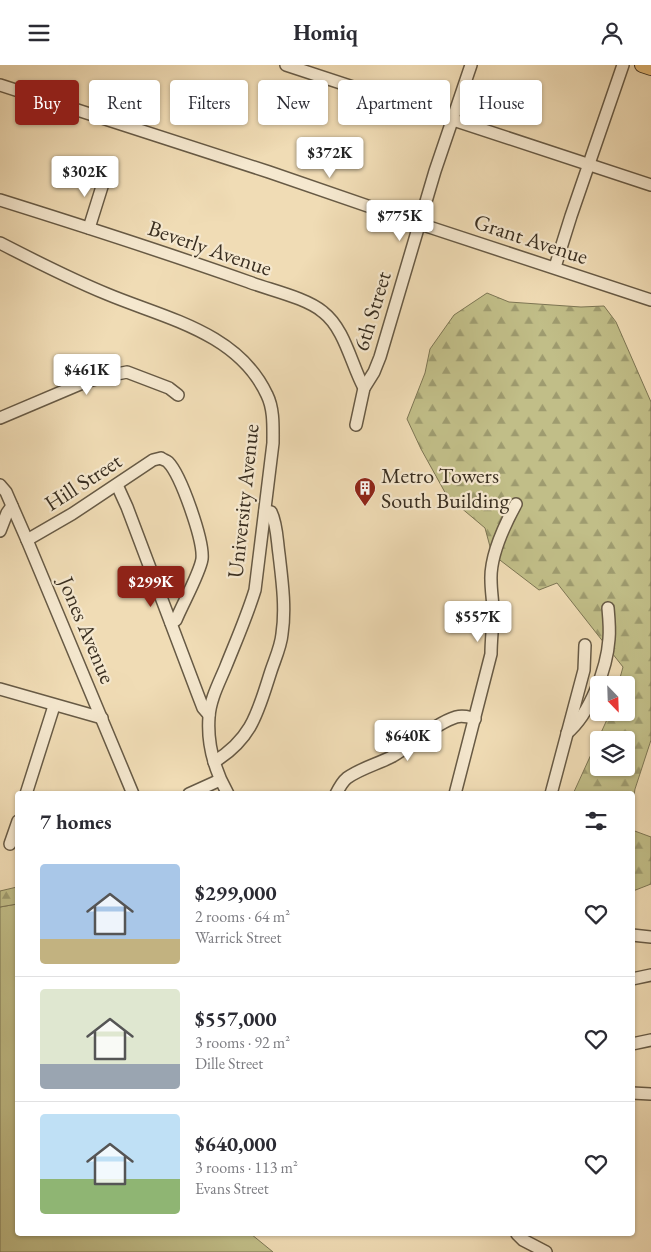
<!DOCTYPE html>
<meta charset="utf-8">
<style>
body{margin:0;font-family:"EB Garamond",serif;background:#f7f7f7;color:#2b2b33;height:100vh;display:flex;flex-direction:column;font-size:19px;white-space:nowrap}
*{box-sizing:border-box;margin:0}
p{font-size:16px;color:#7c7c81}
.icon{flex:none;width:28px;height:28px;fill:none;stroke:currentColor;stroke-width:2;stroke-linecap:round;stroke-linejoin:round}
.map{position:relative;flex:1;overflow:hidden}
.sheet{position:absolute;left:15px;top:726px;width:620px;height:445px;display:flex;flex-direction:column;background:#fff;border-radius:5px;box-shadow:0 1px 4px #0004}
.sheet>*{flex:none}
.hud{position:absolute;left:15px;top:15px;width:621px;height:45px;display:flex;gap:10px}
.needle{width:32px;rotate:157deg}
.tools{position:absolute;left:590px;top:611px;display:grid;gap:10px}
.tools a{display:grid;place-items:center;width:45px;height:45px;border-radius:5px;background:#fff;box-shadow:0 1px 4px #0004;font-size:25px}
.price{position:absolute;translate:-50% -42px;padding:0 11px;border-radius:5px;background:#fff;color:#222;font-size:16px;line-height:32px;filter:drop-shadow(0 1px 2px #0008)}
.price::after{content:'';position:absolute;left:50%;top:30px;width:15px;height:11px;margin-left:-8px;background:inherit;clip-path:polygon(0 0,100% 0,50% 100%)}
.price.selected{background:#8f2418;color:#fff}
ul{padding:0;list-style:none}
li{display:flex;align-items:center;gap:15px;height:125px;padding:0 25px}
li+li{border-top:1px solid #e1e1e2}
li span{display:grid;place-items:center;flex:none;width:140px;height:100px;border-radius:5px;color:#555}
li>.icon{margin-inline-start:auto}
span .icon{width:60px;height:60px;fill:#fffc;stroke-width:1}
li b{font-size:21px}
h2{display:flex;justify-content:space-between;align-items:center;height:60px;padding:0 25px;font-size:21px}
.chip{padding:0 18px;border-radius:5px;background:#fff;box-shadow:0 1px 4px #0004;font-size:18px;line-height:45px}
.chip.selected{background:#8f2418;color:#fff}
header{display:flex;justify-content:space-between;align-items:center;height:65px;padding:0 25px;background:#fff;font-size:22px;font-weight:700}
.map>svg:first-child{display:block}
</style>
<header><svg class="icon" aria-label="menu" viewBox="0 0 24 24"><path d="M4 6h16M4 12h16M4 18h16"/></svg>Homiq<svg class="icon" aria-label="person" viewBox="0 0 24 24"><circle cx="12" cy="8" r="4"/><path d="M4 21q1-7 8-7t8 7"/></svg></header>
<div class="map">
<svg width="651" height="1187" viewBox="0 0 651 1187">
<defs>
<pattern id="forest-firs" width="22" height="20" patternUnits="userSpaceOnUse" patternTransform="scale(1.25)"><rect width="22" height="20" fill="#c1be88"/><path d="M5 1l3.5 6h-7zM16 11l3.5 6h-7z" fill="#9e9b6f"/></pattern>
</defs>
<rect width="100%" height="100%" fill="#f0dcb5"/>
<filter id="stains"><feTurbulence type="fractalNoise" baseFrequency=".004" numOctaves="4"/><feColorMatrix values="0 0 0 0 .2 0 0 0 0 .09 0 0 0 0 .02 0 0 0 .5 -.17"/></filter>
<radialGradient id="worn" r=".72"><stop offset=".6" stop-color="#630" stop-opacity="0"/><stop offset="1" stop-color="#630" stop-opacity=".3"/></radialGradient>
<!-- grass -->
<path fill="#c1be88" stroke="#7d7654" d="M17 839 18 1169H251L273 1187H0V842Z"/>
<!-- forest -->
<g fill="url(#forest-firs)" stroke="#7d7654" fill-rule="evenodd">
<path d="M487 228 509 237 581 242 604 241 616 257 651 337V675L635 724 633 736 632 729H573L610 648H626V620H618L623 602 557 518 539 525 492 489 485 463 447 431 421 384 407 354 425 308 430 284 454 250ZM599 675H626V702H599Z"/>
<path d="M632 765 651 772V819L633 826Z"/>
<path d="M17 822V839L0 842V826Z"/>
</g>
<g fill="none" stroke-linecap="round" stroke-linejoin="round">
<!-- minor casing -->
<g stroke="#675a45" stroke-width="14">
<g id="minor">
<path d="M286 0 651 120"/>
<path d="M0 20 269 107 420 159 651 235"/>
<path d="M0 135C83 161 167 188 249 217 270 225 307 233 323 247 345 264 351 299 364 323"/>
<path d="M89 163 105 112"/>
<path d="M0 178C35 196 70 214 107 229 164 253 238 267 267 330 274 344 273 362 273 378L255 525C247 551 236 576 226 601 220 616 210 634 209 652 207 679 215 706 228 729"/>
<path d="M555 202 571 151 623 0"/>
<path d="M0 353 85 317 107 311 127 307 169 323 178 330"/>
<path d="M356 360 364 323 374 307 380 292 435 106 471 0"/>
<path d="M0 420 6 427 27 475 133 729"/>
<path d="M117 420 127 442 198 630 203 643 209 650"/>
<path d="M0 466 7 448 12 441"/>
<path d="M27 475 72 449 153 395 161 393C163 395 166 395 168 397 181 410 204 476 202 494 200 508 182 540 176 555L171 558"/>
<path d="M0 624 102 653"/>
<path d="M567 668C590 649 607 603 609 574 610 564 609 554 608 543"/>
<path d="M214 697C253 673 258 646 271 606 275 594 281 581 282 569 286 543 282 515 279 489 277 475 277 459 271 447L265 446"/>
<path d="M26 729 54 641"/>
<path d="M189 729 220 715"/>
<path d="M336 729C339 723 342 717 347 713 361 703 378 699 393 691 412 680 436 658 456 652 463 650 469 652 475 654"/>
<path d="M455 729 491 589C491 575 493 561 493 546 493 536 491 526 491 515 490 490 504 461 516 439"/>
<path d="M551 729 584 605 585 580"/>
<path d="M10 779 18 756"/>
<path d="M632 870 651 872"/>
<path d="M632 914 651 910"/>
<path d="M632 979 651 975"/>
<path d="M632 1028 651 1029"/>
<path d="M517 1169 523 1175 546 1187"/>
</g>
</g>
<!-- major casing -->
<g stroke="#392e20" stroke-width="16">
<path id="major" d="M642 0 651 3"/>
</g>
<!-- minor -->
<use href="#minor" stroke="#f5e8cf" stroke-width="11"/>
<!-- major -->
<use href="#major" stroke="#e8be7a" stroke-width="14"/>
</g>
<!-- icons -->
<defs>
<g id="building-pin" transform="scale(1.125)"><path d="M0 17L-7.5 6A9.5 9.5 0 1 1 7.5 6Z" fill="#8f2418" stroke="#f5e8cf"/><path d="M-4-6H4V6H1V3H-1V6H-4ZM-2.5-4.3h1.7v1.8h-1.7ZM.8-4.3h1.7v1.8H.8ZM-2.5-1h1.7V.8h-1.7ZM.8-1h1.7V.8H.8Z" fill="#fff"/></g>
</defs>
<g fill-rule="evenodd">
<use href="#building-pin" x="365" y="423"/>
</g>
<g text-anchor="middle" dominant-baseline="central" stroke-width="4.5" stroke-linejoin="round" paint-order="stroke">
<!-- street labels -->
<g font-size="22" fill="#392e20" stroke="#f5e8cf">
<text transform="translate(531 174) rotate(18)">Grant Avenue</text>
<text transform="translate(210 183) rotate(19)">Beverly Avenue</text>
<text transform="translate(372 246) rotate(-73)">6th Street</text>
<text transform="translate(83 417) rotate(-33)">Hill Street</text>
<text transform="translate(243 436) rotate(-84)">University Avenue</text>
<text transform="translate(87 565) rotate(67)">Jones Avenue</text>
</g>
<!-- poi labels -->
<g font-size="22" fill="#392e20" stroke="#f5e8cf" text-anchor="start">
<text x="381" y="410">Metro Towers<tspan x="381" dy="25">South Building</tspan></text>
</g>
</g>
<rect width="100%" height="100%" filter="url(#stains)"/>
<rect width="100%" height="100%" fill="url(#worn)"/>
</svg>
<div class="tools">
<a><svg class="needle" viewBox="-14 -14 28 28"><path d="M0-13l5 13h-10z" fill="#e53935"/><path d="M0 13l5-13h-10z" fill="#7c7c81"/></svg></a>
<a><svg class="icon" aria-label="layers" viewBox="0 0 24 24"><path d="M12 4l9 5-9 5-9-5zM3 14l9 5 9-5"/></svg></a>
</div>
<b class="price" style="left:330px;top:114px">$372K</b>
<b class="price" style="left:85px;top:133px">$302K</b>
<b class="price" style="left:400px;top:177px">$775K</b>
<b class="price" style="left:87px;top:331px">$461K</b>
<b class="price selected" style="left:151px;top:543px">$299K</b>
<b class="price" style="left:478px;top:578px">$557K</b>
<b class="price" style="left:408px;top:697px">$640K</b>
<div class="hud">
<a class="chip selected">Buy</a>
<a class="chip">Rent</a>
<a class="chip">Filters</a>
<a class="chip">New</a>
<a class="chip">Apartment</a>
<a class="chip">House</a>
</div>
<section class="sheet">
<h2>7 homes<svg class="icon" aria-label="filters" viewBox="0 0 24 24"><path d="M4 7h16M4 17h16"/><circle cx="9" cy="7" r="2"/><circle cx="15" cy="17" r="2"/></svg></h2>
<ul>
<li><span style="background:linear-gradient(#a9c7e8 75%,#c2b280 0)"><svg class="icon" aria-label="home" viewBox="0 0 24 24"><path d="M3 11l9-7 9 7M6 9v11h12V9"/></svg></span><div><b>$299,000</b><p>2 rooms · 64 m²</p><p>Warrick Street</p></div><svg class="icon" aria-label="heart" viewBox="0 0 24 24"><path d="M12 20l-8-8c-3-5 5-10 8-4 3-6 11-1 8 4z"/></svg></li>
<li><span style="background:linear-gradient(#dfe7d0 75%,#9aa5b1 0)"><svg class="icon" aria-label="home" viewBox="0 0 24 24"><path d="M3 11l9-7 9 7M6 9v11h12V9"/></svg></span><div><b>$557,000</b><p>3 rooms · 92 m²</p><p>Dille Street</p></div><svg class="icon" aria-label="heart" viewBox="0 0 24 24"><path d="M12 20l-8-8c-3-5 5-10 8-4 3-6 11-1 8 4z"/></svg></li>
<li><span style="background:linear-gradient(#bfe0f5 65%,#8fb573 0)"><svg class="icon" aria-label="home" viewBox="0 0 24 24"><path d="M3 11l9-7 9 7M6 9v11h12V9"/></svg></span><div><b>$640,000</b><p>3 rooms · 113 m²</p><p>Evans Street</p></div><svg class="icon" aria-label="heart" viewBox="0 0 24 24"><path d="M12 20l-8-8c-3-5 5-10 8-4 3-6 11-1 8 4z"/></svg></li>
</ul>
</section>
</div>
